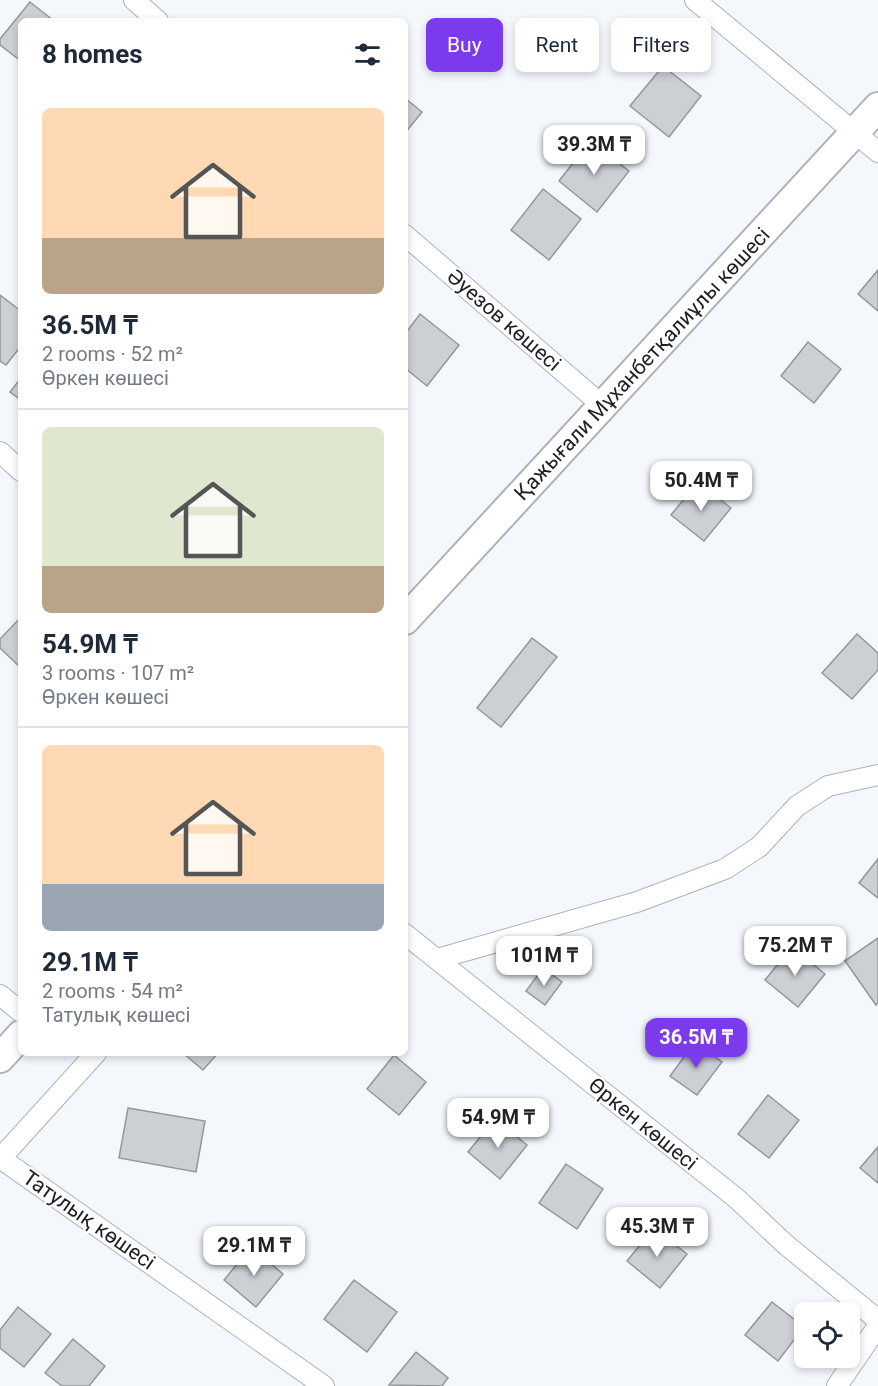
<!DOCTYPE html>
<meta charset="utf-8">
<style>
body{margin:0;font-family:Roboto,sans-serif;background:#f6f6f7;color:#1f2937;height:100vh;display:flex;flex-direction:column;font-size:22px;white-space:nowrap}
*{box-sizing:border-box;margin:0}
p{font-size:20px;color:#747a83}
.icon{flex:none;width:33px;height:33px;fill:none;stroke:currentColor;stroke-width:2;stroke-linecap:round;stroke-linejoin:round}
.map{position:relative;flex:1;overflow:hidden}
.panel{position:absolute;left:18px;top:18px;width:390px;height:1038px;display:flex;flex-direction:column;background:#fff;border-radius:9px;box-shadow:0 3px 9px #0003}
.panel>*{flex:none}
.hud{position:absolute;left:426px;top:18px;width:362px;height:54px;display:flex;gap:12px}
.buttons{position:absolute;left:794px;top:1302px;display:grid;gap:12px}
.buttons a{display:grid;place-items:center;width:66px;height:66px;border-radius:9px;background:#fff;box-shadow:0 3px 9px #0003;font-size:30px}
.price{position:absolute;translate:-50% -51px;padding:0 14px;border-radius:12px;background:#fff;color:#222;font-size:20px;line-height:39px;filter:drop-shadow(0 2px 3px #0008)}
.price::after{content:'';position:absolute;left:50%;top:36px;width:18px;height:14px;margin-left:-9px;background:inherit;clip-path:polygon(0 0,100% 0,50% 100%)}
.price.on{background:#7c3aed;color:#fff}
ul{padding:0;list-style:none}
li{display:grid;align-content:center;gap:12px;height:318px;padding:0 24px}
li+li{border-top:2px solid #e0e1e3}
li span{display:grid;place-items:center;height:186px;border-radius:9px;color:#555}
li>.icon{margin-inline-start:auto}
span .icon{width:108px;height:108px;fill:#fffc;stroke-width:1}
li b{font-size:26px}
h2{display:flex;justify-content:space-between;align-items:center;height:72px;padding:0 24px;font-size:26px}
.pill{padding:0 21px;border-radius:9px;background:#fff;box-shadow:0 3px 9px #0003;font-size:21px;line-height:54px}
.pill.on{background:#7c3aed;color:#fff}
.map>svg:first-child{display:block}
</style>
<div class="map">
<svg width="878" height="1386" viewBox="0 0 878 1386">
<rect width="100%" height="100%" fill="#f4f8fd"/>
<!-- building -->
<g fill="#ccd0d5" stroke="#93979b" stroke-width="1.5">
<path d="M30 2 54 21H21V61L0 45V39Z"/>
<path d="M663 66 701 96 669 137 630 106Z"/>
<path d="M405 98 422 112 405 133Z"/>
<path d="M590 141 629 171 597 212 559 181Z"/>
<path d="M543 189 581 219 549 260 511 230Z"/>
<path d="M878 270V311L858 294Z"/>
<path d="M0 295 21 311V346L6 365 0 361Z"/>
<path d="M420 314 459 345 427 386 405 368V334Z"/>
<path d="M808 342 841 369 814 403 781 376Z"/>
<path d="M21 378V400L10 392Z"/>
<path d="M698 482 731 508 704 541 671 515Z"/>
<path d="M21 617V668L0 648V639Z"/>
<path d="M857 634 878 653V670L852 699 822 673Z"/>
<path d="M532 638 557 657 501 727 477 708Z"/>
<path d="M878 859V898L859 883Z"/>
<path d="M878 938V1003L876 1005 845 961Z"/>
<path d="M792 947 825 974 798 1007 765 980Z"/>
<path d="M543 968 562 982 545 1005 526 991Z"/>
<path d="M695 1042 722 1062 697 1095 670 1076Z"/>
<path d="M183 1053H218L203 1070Z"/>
<path d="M394 1055 426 1082 399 1115 367 1089Z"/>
<path d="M768 1095 799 1120 769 1158 738 1134Z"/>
<path d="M128 1108 205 1121 196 1172 119 1158Z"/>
<path d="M495 1119 527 1145 500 1179 468 1152Z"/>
<path d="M878 1147V1183L860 1168Z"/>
<path d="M566 1164 603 1189 577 1229 539 1203Z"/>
<path d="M654 1228 687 1254 660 1288 627 1261Z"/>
<path d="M251 1247 283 1274 256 1307 224 1280Z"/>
<path d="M354 1280 397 1312 367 1352 324 1319Z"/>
<path d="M772 1302 804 1327 778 1361 745 1335Z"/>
<path d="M18 1307 51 1334 24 1367 0 1348V1330Z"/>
<path d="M73 1339 105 1366 89 1386H62L45 1373Z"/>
<path d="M416 1352 448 1378 442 1386 389 1385Z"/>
</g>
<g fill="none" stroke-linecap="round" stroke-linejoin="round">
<!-- street casing -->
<g stroke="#aeb2b7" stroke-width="22">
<g id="street">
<path d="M134 0 158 21"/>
<path d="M695 0 878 152"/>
<path d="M405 235 603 406"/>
<path d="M0 452 21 471"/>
<path d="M405 934 736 1198 785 1244 878 1320"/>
<path d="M437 959 637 902 725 869 759 847 797 806 828 786 878 775"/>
<path d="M0 995 21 1012"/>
<path d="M0 1158 324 1386"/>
<path d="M0 1159 96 1053"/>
<path d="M837 1386 878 1326"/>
</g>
</g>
<!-- secondary casing -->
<g stroke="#aeb2b7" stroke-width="32">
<g id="secondary">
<path d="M405 620 878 107"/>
<path d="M0 1058 21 1035"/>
</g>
</g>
<!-- street -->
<use href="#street" stroke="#fff" stroke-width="20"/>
<!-- secondary -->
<use href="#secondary" stroke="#fff" stroke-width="28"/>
</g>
<g text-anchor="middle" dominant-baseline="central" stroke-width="4.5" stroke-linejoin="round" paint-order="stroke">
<!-- street labels -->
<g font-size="21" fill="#1e1f21" stroke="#fff">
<text transform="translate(504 320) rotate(41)">Әуезов көшесі</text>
<text transform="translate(642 364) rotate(-47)">Қажығали Мұханбетқалиұлы көшесі</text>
<text transform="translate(643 1124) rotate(39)">Өркен көшесі</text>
<text transform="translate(89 1220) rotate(35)">Татулық көшесі</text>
</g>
</g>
</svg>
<div class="buttons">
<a><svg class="icon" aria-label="locate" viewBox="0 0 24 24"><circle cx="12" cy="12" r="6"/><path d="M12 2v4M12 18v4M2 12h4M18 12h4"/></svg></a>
</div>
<b class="price" style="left:594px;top:176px">39.3M ₸</b>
<b class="price" style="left:701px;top:512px">50.4M ₸</b>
<b class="price" style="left:795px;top:977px">75.2M ₸</b>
<b class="price" style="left:544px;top:987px">101M ₸</b>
<b class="price on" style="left:696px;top:1069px">36.5M ₸</b>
<b class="price" style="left:498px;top:1149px">54.9M ₸</b>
<b class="price" style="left:657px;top:1258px">45.3M ₸</b>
<b class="price" style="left:254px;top:1277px">29.1M ₸</b>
<div class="hud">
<a class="pill on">Buy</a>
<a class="pill">Rent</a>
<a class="pill">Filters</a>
</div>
<section class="panel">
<h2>8 homes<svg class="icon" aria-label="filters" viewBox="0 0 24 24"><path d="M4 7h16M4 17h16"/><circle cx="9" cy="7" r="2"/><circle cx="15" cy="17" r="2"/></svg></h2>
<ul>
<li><span style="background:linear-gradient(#ffd9b3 70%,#b9a48a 0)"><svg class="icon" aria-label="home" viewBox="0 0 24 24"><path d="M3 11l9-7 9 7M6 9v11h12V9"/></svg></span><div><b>36.5M ₸</b><p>2 rooms · 52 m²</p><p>Өркен көшесі</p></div></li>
<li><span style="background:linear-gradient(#dfe7d0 75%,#b9a48a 0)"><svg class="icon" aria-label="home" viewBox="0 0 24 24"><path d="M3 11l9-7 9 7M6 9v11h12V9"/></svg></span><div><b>54.9M ₸</b><p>3 rooms · 107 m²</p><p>Өркен көшесі</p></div></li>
<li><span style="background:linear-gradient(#ffd9b3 75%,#9aa5b1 0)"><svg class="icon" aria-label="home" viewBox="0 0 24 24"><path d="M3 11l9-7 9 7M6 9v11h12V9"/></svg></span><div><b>29.1M ₸</b><p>2 rooms · 54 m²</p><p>Татулық көшесі</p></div></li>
</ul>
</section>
</div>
